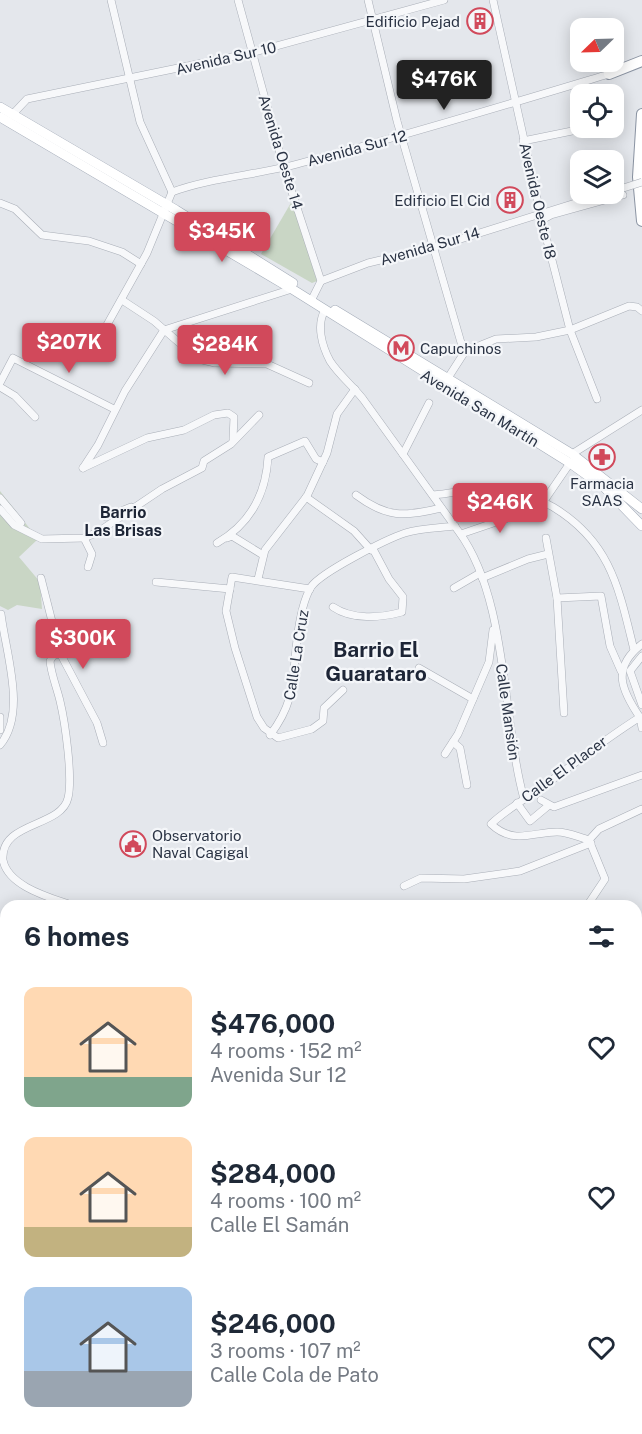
<!DOCTYPE html>
<meta charset="utf-8">
<style>
body{margin:0;font-family:"Public Sans",sans-serif;background:#f6f6f7;color:#1f2937;height:100vh;display:flex;flex-direction:column;font-size:22px;white-space:nowrap}
*{box-sizing:border-box;margin:0}
p{font-size:20px;color:#747a83}
.icon{flex:none;width:33px;height:33px;fill:none;stroke:currentColor;stroke-width:2;stroke-linecap:round;stroke-linejoin:round}
.map{position:relative;flex:1;overflow:hidden}
.drawer{position:absolute;left:0px;top:900px;width:642px;height:534px;display:flex;flex-direction:column;background:#fff;border-radius:18px 18px 0 0;box-shadow:0 3px 15px #0003}
.drawer>*{flex:none}
.needle{width:39px;rotate:247deg}
.buttons{position:absolute;left:570px;top:18px;display:grid;gap:12px}
.buttons a{display:grid;place-items:center;width:54px;height:54px;border-radius:12px;background:#fff;box-shadow:0 3px 15px #0003;font-size:30px}
.price{position:absolute;translate:-50% -51px;padding:0 14px;border-radius:6px;background:#d1495b;color:#fff;font-size:20px;line-height:39px;filter:drop-shadow(0 2px 3px #0008)}
.price::after{content:'';position:absolute;left:50%;top:36px;width:18px;height:14px;margin-left:-9px;background:inherit;clip-path:polygon(0 0,100% 0,50% 100%)}
.price.on{background:#222;color:#fff}
ul{padding:0;list-style:none}
li{display:flex;align-items:center;gap:18px;height:150px;padding:0 24px}
li span{display:grid;place-items:center;flex:none;width:168px;height:120px;border-radius:12px;color:#555}
li>.icon{margin-inline-start:auto}
span .icon{width:72px;height:72px;fill:#fffc;stroke-width:1}
li b{font-size:26px}
h2{display:flex;justify-content:space-between;align-items:center;height:72px;padding:0 24px;font-size:26px}
.map>svg:first-child{display:block}
</style>
<div class="map">
<svg width="642" height="1434" viewBox="0 0 642 1434">
<rect width="100%" height="100%" fill="#e4e7ec"/>
<!-- green -->
<g fill="#c9d6c5">
<path d="M292 201 317 281 312 283 261 254Z"/>
<path d="M0 491 38 539 19 557 40 582 42 609 17 605 8 610 0 606Z"/>
</g>
<g fill="none" stroke-linecap="round" stroke-linejoin="round">
<!-- highway-tunnel -->
<g stroke="#bfc3cb" stroke-width="10" stroke-dasharray="10 5" stroke-linecap="butt">
<path d="M561 1434 568 1428"/>
<path d="M599 1434 606 1428"/>
<path d="M626 1434 632 1428"/>
</g>
<!-- minor casing -->
<g stroke="#a9aeb7" stroke-width="8">
<g id="minor">
<path d="M111 0 140 122 172 192"/>
<path d="M238 0 284 168 321 281 311 301"/>
<path d="M368 0 397 121 464 353"/>
<path d="M493 0 543 225 570 330 597 399"/>
<path d="M12 115 27 99 251 53 444 0"/>
<path d="M523 141 572 131"/>
<path d="M172 192C213 177 259 175 301 163 404 136 506 105 609 74"/>
<path d="M0 203 15 209 42 235 89 241 122 252 141 264"/>
<path d="M542 220 551 215 623 195"/>
<path d="M321 281 368 263 435 247 604 194"/>
<path d="M122 300 154 321 198 359 215 363 267 364 309 383"/>
<path d="M325 310C316 325 322 346 330 361 339 375 353 386 363 399 395 443 427 487 459 532 508 599 502 719 524 799"/>
<path d="M38 358 80 356 93 350 147 253 172 192"/>
<path d="M446 381 464 353 481 345 496 339 536 337 570 330 629 306 637 307 642 311"/>
<path d="M0 383 13 358 114 409"/>
<path d="M0 387 15 396 35 417"/>
<path d="M403 454 429 403"/>
<path d="M572 454 642 410"/>
<path d="M83 468 98 445 125 391 164 330 292 289"/>
<path d="M83 468 147 438 184 430 214 415 228 413 234 417 233 439"/>
<path d="M356 495C387 518 404 517 441 508"/>
<path d="M433 495C454 493 476 488 497 488 516 489 537 498 553 507 611 542 619 589 634 650"/>
<path d="M306 497 354 531 371 550"/>
<path d="M0 498 21 523"/>
<path d="M544 501 570 463"/>
<path d="M0 509 14 525 42 539 84 538 98 532 162 489 202 468 204 461 231 444 259 415"/>
<path d="M106 517 131 507"/>
<path d="M461 534 531 510"/>
<path d="M84 538 92 554 88 567"/>
<path d="M227 538 232 536 263 555"/>
<path d="M546 538 557 598 564 713"/>
<path d="M217 543C250 524 266 494 268 457L305 441 316 459 323 462"/>
<path d="M41 578 60 653 97 723 103 743"/>
<path d="M482 578 528 559 548 554"/>
<path d="M258 579 265 550 307 496 327 453 337 414 355 389"/>
<path d="M156 582 230 589"/>
<path d="M454 588 480 573"/>
<path d="M310 589 232 577 226 611 235 648 257 717 264 728 278 738 312 729 323 721 324 708 343 690"/>
<path d="M557 598 601 596 610 646 621 671"/>
<path d="M333 607C352 620 380 618 402 612L403 597 389 579 373 549"/>
<path d="M60 653 53 656 50 661C51 674 57 688 60 701 65 722 73 777 68 798 61 828 0 821 3 860 8 887 52 898 74 906"/>
<path d="M642 656 630 671 642 705"/>
<path d="M419 668 473 699"/>
<path d="M0 717V730"/>
<path d="M641 719C621 690 611 668 642 644"/>
<path d="M270 735C296 701 292 679 297 640 299 623 302 602 311 587 321 572 387 539 405 533 420 528 439 528 455 526"/>
<path d="M453 742 460 748 467 785"/>
<path d="M0 745C27 713 6 654 1 614"/>
<path d="M445 754 458 734 489 662 493 630"/>
<path d="M541 800 554 807 642 775"/>
<path d="M517 803 530 821 548 806"/>
<path d="M589 840C578 837 568 832 557 832 533 832 513 845 491 824 508 808 529 797 548 783 578 760 607 738 640 717L642 728"/>
<path d="M589 840 599 829 642 809"/>
<path d="M404 886 421 878 464 879 520 871 591 843"/>
<path d="M587 906 605 879 589 840"/>
<path d="M636 936 642 935"/>
<path d="M0 940H6"/>
<path d="M636 978 642 975"/>
<path d="M636 1047 642 1049"/>
<path d="M0 1079 6 1077"/>
<path d="M0 1096H6"/>
<path d="M636 1103 642 1104"/>
<path d="M0 1124 6 1128"/>
<path d="M636 1146H642"/>
<path d="M0 1176 6 1179"/>
<path d="M640 1276 642 1282"/>
<path d="M0 1313 6 1315"/>
<path d="M383 1428 384 1434"/>
<path d="M139 1434 141 1428"/>
<path d="M174 1434 176 1428"/>
<path d="M300 1434 301 1428"/>
</g>
</g>
<!-- major casing -->
<g stroke="#a3abb8" stroke-width="10">
<g id="major">
<path d="M0 107 176 210 293 283"/>
<path d="M0 117 292 289 570 463 605 488 642 526"/>
<path d="M335 310 572 454 642 509"/>
</g>
</g>
<!-- highway casing -->
<g stroke="#8b94a3" stroke-width="12">
<g id="highway">
<path d="M609 74 642 61"/>
<path d="M642 114 638 177 642 221"/>
<path d="M636 1365 642 1360"/>
<path d="M636 1401 642 1396"/>
<path d="M636 1425 642 1419"/>
</g>
</g>
<!-- minor -->
<use href="#minor" stroke="#f7f8fa" stroke-width="7"/>
<!-- major -->
<use href="#major" stroke="#fff" stroke-width="9"/>
<!-- highway -->
<use href="#highway" stroke="#fff" stroke-width="10"/>
<!-- minor-bridge casing -->
<g stroke="#a9aeb7" stroke-width="8" stroke-linecap="butt">
<path id="minor-bridge" d="M614 191 642 182"/>
</g>
<!-- minor-bridge -->
<use href="#minor-bridge" stroke="#f7f8fa" stroke-width="7"/>
</g>
<!-- icons -->
<defs>
<g id="building-ring" transform="scale(1.35)"><circle r="9.5" fill="#f4f6f9" stroke="#d1495b" stroke-width="1.5"/><path d="M-4-6H4V6H1V3H-1V6H-4ZM-2.5-4.3h1.7v1.8h-1.7ZM.8-4.3h1.7v1.8H.8ZM-2.5-1h1.7V.8h-1.7ZM.8-1h1.7V.8H.8Z" fill="#d1495b"/></g>
<g id="metro-ring" transform="scale(1.35)"><circle r="9.5" fill="#f4f6f9" stroke="#d1495b" stroke-width="1.5"/><path d="M-5.5 5V-5H-3L0 0L3-5H5.5V5H3V-.5L0 4L-3-.5V5Z" fill="#d1495b"/></g>
<g id="pharmacy-ring" transform="scale(1.35)"><circle r="9.5" fill="#f4f6f9" stroke="#d1495b" stroke-width="1.5"/><path d="M-2-6h4v4h4v4h-4v4h-4v-4h-4v-4h4Z" fill="#d1495b"/></g>
<g id="civic-ring" transform="scale(1.35)"><circle r="9.5" fill="#f4f6f9" stroke="#d1495b" stroke-width="1.5"/><path d="M-.6-6.5H3V-4.5H.6V-3L4-1V1h2V6H-6V1h2V-1L-.6-3ZM-1.2 2.5V6h2.4V2.5Z" fill="#d1495b"/></g>
</defs>
<g fill-rule="evenodd">
<use href="#building-ring" x="480" y="21"/>
<use href="#building-ring" x="510" y="200"/>
<use href="#metro-ring" x="401" y="348"/>
<use href="#pharmacy-ring" x="602" y="457"/>
<use href="#civic-ring" x="133" y="844"/>
</g>
<g text-anchor="middle" dominant-baseline="central" stroke-width="4.5" stroke-linejoin="round" paint-order="stroke">
<!-- poi labels -->
<g font-size="15" fill="#2b3445" stroke="#f4f6f9" text-anchor="end">
<text x="460" y="21">Edificio Pejad</text>
<text x="490" y="200">Edificio El Cid</text>
<text x="420" y="348" text-anchor="start">Capuchinos</text>
<text x="602" y="483" text-anchor="middle">Farmacia<tspan x="602" dy="17">SAAS</tspan></text>
<text x="152" y="835" text-anchor="start">Observatorio<tspan x="152" dy="17">Naval Cagigal</tspan></text>
</g>
<!-- street labels -->
<g font-size="15" fill="#2b3445" stroke="#f4f6f9">
<text transform="translate(226 58) rotate(-13)">Avenida Sur 10</text>
<text transform="translate(357 148) rotate(-15)">Avenida Sur 12</text>
<text transform="translate(281 152) rotate(73)">Avenida Oeste 14</text>
<text transform="translate(538 201) rotate(77)">Avenida Oeste 18</text>
<text transform="translate(430 246) rotate(-16)">Avenida Sur 14</text>
<text transform="translate(480 408) rotate(31)">Avenida San Martín</text>
<text transform="translate(296 655) rotate(-81)">Calle La Cruz</text>
<text transform="translate(508 712) rotate(82)">Calle Mansión</text>
<text transform="translate(564 769) rotate(-36)">Calle El Placer</text>
</g>
<!-- neighbourhood labels -->
<g font-size="16" font-weight="bold" fill="#1d2536" stroke="#f4f6f9">
<text x="123" y="512">Barrio<tspan x="123" dy="18">Las Brisas</tspan></text>
</g>
<!-- district labels -->
<g font-size="21" font-weight="bold" fill="#1d2536" stroke="#f4f6f9">
<text x="376" y="649">Barrio El<tspan x="376" dy="24">Guarataro</tspan></text>
</g>
</g>
</svg>
<div class="buttons">
<a><svg class="needle" viewBox="-14 -14 28 28"><path d="M0-13l5 13h-10z" fill="#e53935"/><path d="M0 13l5-13h-10z" fill="#747a83"/></svg></a>
<a><svg class="icon" aria-label="locate" viewBox="0 0 24 24"><circle cx="12" cy="12" r="6"/><path d="M12 2v4M12 18v4M2 12h4M18 12h4"/></svg></a>
<a><svg class="icon" aria-label="layers" viewBox="0 0 24 24"><path d="M12 4l9 5-9 5-9-5zM3 14l9 5 9-5"/></svg></a>
</div>
<b class="price on" style="left:444px;top:111px">$476K</b>
<b class="price" style="left:222px;top:263px">$345K</b>
<b class="price" style="left:69px;top:374px">$207K</b>
<b class="price" style="left:225px;top:376px">$284K</b>
<b class="price" style="left:500px;top:534px">$246K</b>
<b class="price" style="left:83px;top:670px">$300K</b>
<section class="drawer">
<h2>6 homes<svg class="icon" aria-label="filters" viewBox="0 0 24 24"><path d="M4 7h16M4 17h16"/><circle cx="9" cy="7" r="2"/><circle cx="15" cy="17" r="2"/></svg></h2>
<ul>
<li><span style="background:linear-gradient(#ffd9b3 75%,#7fa58c 0)"><svg class="icon" aria-label="home" viewBox="0 0 24 24"><path d="M3 11l9-7 9 7M6 9v11h12V9"/></svg></span><div><b>$476,000</b><p>4 rooms · 152 m²</p><p>Avenida Sur 12</p></div><svg class="icon" aria-label="heart" viewBox="0 0 24 24"><path d="M12 20l-8-8c-3-5 5-10 8-4 3-6 11-1 8 4z"/></svg></li>
<li><span style="background:linear-gradient(#ffd9b3 75%,#c2b280 0)"><svg class="icon" aria-label="home" viewBox="0 0 24 24"><path d="M3 11l9-7 9 7M6 9v11h12V9"/></svg></span><div><b>$284,000</b><p>4 rooms · 100 m²</p><p>Calle El Samán</p></div><svg class="icon" aria-label="heart" viewBox="0 0 24 24"><path d="M12 20l-8-8c-3-5 5-10 8-4 3-6 11-1 8 4z"/></svg></li>
<li><span style="background:linear-gradient(#a9c7e8 70%,#9aa5b1 0)"><svg class="icon" aria-label="home" viewBox="0 0 24 24"><path d="M3 11l9-7 9 7M6 9v11h12V9"/></svg></span><div><b>$246,000</b><p>3 rooms · 107 m²</p><p>Calle Cola de Pato</p></div><svg class="icon" aria-label="heart" viewBox="0 0 24 24"><path d="M12 20l-8-8c-3-5 5-10 8-4 3-6 11-1 8 4z"/></svg></li>
</ul>
</section>
</div>
